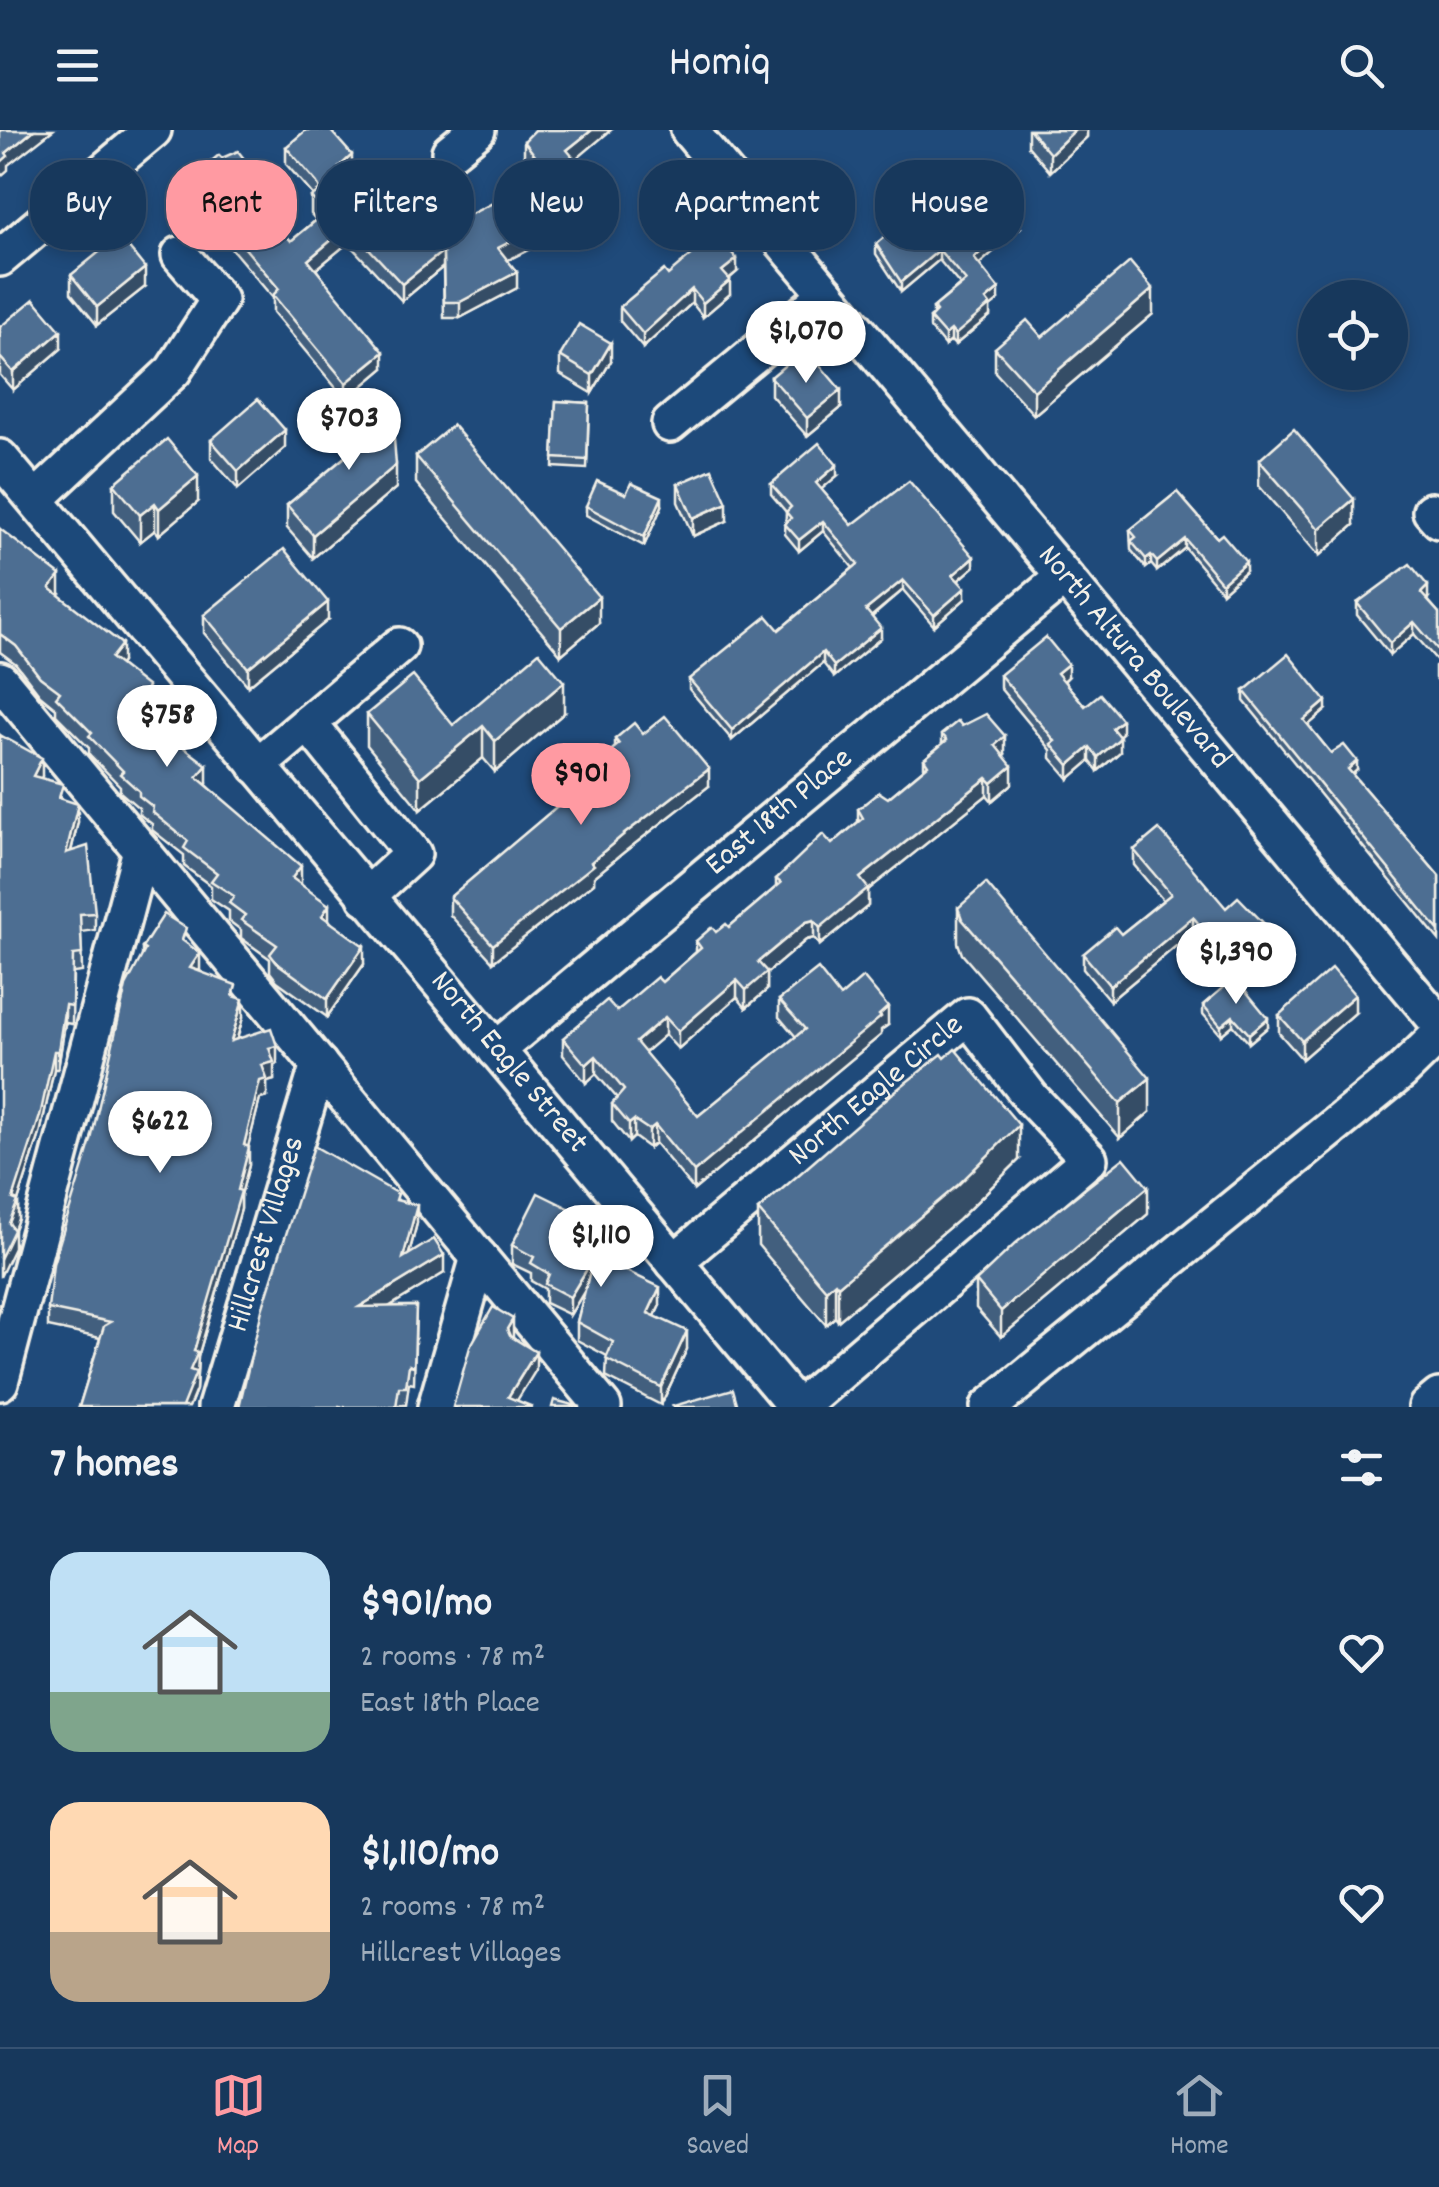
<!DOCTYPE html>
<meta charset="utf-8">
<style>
body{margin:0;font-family:Dekko,sans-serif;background:#203f62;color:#f1f3f6;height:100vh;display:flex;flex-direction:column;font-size:38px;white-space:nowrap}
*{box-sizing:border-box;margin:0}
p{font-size:32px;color:#9eacbb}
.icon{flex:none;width:55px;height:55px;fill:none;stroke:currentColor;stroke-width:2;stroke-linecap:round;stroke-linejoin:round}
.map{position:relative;height:1277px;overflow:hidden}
.sheet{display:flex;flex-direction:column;background:#17385c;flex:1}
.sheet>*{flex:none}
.hud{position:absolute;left:30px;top:30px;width:1380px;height:90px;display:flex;gap:20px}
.tools{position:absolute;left:1298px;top:150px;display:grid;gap:20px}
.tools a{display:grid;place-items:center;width:110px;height:110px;border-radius:50%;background:#17385c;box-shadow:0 5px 15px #0003,0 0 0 2px #365272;font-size:50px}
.price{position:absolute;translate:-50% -85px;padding:0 22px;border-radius:35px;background:#fff;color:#222;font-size:32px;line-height:65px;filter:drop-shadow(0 2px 5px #0008)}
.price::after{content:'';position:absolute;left:50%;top:60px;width:30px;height:22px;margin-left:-15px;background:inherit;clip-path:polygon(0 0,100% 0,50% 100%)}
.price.current{background:#ff9aa2;color:#111}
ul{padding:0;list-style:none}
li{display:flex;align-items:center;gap:30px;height:250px;padding:0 50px}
li span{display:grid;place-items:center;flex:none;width:280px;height:200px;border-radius:30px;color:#555}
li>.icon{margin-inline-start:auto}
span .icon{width:120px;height:120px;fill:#fffc;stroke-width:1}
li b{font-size:42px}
h2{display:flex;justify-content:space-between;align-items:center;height:120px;padding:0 50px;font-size:42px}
.chip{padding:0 35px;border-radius:40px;background:#17385c;box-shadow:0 5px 15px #0003,0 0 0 2px #365272;font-size:35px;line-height:90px}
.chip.current{background:#ff9aa2;color:#111}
header{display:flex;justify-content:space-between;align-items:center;height:130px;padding:0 50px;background:#17385c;font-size:45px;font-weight:600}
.dock{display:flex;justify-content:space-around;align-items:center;height:140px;border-top:2px solid #365272;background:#17385c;font-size:28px;color:#9eacbb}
.dock a{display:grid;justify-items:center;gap:5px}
.dock .current{color:#ff9aa2}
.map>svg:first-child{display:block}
</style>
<header><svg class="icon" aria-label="menu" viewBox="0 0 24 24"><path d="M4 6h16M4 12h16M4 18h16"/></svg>Homiq<svg class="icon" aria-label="search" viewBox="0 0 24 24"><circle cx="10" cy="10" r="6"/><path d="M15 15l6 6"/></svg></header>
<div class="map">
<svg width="1439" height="1277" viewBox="0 0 1439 1277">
<rect width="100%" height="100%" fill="#1f4a7a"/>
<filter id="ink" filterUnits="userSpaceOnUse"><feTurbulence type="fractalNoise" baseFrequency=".01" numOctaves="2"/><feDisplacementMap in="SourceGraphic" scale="20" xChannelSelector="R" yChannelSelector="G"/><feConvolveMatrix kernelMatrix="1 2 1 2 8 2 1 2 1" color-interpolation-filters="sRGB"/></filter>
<g filter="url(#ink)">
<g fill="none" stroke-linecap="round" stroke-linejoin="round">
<!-- minor casing -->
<g stroke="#f4f1e8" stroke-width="42">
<g id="minor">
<path id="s1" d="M689 0 1439 893"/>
<path d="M450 22 477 0"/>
<path d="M0 128 153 0"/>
<path d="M670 294 827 164"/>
<path id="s2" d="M0 328 796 1277"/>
<path d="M36 369 173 241 219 170 180 125"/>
<path d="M1431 381 1439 390"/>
<path d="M0 550 603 1277"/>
<path d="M308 593 413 724 366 767"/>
<path d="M257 636 399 516"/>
<path id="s3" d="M496 920 1064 447"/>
<path id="s4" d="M674 1132 968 886 1031 968 1089 1029 799 1277"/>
<path d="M0 1252 141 720"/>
<path id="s5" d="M216 1277 319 934"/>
<path d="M436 1277 479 1127"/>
<path d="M989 1277 1401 942 1439 905"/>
<path d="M1427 1277 1439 1267"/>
</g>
</g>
<!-- minor -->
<use href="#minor" stroke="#1f4a7a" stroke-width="35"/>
</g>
<!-- wall -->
<g fill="#425f7e" stroke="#f4f1e8" stroke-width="2.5">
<path d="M1028 0H1087V7L1050 42 1028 16Z"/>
<path d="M524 11 576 30 585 58 530 102V119L507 130 517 158 460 188H444L443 137 402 171 348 113 316 139 384 238 346 270 273 182V168L188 67V50L249 52 244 56 291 111 316 90 311 84V67L313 65 286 34V17L352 42 347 47 392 99 422 109 515 62 514 44 528 33 524 28Z"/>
<path d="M1019 99 979 134 999 170 990 177V186L955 215 951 211 945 216 930 198V188L933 186V178L960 155 939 130 901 162 876 124V114L965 109Z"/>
<path d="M737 142 729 149 730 164 703 187 692 173 643 218 620 191V177L668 145Z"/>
<path d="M71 145 145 157 97 195 71 163Z"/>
<path d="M1153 184 1034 285 995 242V218Z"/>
<path d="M0 197 61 219 13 260 0 245Z"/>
<path d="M560 226 611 231 592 263 560 244Z"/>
<path d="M771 247 841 278 807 306 771 265Z"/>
<path d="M556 271 589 273 587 339 553 337Z"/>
<path d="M363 284 396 358 313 428 287 398V375L352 321 349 318V295Z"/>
<path d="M211 310 285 318 238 359 211 328Z"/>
<path d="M416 326 599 493 561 525 416 353Z"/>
<path d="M1259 330 1354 395 1319 426 1259 356Z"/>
<path d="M837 346 821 359 852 395 974 437 958 451 965 469 934 496 903 460 872 487 881 508 834 547 823 533 732 610 689 559V549L779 500 853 438 823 401 799 421 785 404 786 382 771 364V354Z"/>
<path d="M114 354 198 372 159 405 155 400 140 412 114 381Z"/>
<path d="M678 354 727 391 693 406 678 372Z"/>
<path d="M1177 362 1246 441 1222 462 1185 418 1157 441 1151 434 1146 438 1131 420 1130 400Z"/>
<path d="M586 376H662L644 416 586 385Z"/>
<path d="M0 399 60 463 58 465 122 532 120 535 148 567 181 612 179 614 207 653 206 654 301 754 364 834 327 887 277 851 270 842V829L241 808V800L229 791V781L211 769V756L184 736V725L152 700V694L139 684V678L120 662V656L89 624V618L56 585V578L40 565 16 534 0 522Z"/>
<path d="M1428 468 1427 469 1439 483V553L1435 548V536L1439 533 1414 504 1390 525 1357 485V473Z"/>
<path d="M204 485 328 490 248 556 204 503Z"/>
<path d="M1000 545 1068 547 1064 551 1085 576 1122 603 1118 606 1120 622 1098 641 1090 631 1069 649 1051 628V620L1000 558Z"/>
<path d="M1244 561 1326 580 1308 595 1331 623 1357 640 1352 644 1439 746V810L1244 571Z"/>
<path d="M564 583 495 642 483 628 420 680 367 615V584L453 595Z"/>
<path d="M962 596 1005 624 1003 626 1012 654 992 671 987 665 868 760V776L820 815 814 808 806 810 767 843V860L746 878 737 867 678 919 665 905 644 922 698 986 796 907 779 887V870L840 867 888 895 881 900V905L694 1060 655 1013 649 1018 634 1007 629 1012 612 991V974L617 968 596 944 586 953 563 925V908L617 881 662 852 696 822V811L729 797 776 757V749L832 714 858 692V679L888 668 924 638V629L942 614V604Z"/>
<path d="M643 604 709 656 623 723 594 747V753L493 832 450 785V767L602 639V628L615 618V609Z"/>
<path d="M0 605 42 646 41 648 63 669 78 692 71 722 95 783V800L81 802 82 842 73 843 72 894 65 893 58 939H54L40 1004 18 1071V1089L13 1100 14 1118Z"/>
<path d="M1134 720 1226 778 1281 826 1244 858 1268 897 1249 913 1233 895 1221 905 1203 884V875L1233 849 1193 802 1110 871 1083 839V824L1121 804 1163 770 1134 735Z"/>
<path d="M958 778 1150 982 1120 1008 962 824 958 813Z"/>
<path d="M186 813 200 841 236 867 243 887 237 910 277 934 274 935V950L267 952V967L260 969 248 1016 249 1035 241 1065V1079L198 1227 196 1260 189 1277H79L100 1208 48 1197V1179L91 1010 142 826V818Z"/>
<path d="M1355 883 1302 929 1279 903V885Z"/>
<path d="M1019 1030 958 1090 838 1191 835 1187 826 1195 758 1115V1080Z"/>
<path d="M398 1070 417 1093 409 1125 444 1143 389 1176H416L414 1254 409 1253 406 1275H399L398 1277H239Z"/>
<path d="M1148 1084 1001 1207 976 1178V1151Z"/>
<path d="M593 1108 591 1112 626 1141 660 1175 655 1186 687 1219 661 1275 606 1247 607 1226 577 1210V1192L585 1160 570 1185 545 1173V1159L531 1151V1143L512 1134V1115Z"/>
</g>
<!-- shaded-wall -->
<g fill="#364d66" stroke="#f4f1e8" stroke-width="2.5">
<path d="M34 0H53L8 35V40L0 47V33L6 23Z"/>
<path d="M592 0H611L567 37V20Z"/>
<path d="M1075 0H1087V7L1050 42V24Z"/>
<path d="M352 25V42L339 54V37Z"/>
<path d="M249 35V52L236 62V46Z"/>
<path d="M585 41V58L529 103 530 119 498 135V118L524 90Z"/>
<path d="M1019 88V99L974 139V128Z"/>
<path d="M348 96V113L308 146V130Z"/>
<path d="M939 120V130L901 162V152Z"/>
<path d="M443 121V137L402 171V154Z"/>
<path d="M737 129V142L722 154V141Z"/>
<path d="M145 138V157L97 195V177Z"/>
<path d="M517 142V158L460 188V172Z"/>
<path d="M730 150V164L703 187V173Z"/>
<path d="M692 159V173L643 218V204Z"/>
<path d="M999 159V170L990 177V186L955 215V205L986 170Z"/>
<path d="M1153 159V184L1034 285V261Z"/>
<path d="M951 200V211L945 216V205Z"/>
<path d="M61 201V219L13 260V242Z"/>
<path d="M611 213V231L592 263V245Z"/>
<path d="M384 222V238L346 270V253Z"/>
<path d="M841 260V278L807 306V288Z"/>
<path d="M285 300V318L238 359V341Z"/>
<path d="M396 335V358L313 428V405Z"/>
<path d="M837 335V346L816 364V353Z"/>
<path d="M198 346V372L159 405V379Z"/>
<path d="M662 367V376L644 416V407Z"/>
<path d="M1354 369V395L1319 426V399Z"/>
<path d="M155 373V400L140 412V385Z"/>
<path d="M727 373V391L693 406V388Z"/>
<path d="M823 391V401L799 421V410Z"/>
<path d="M1185 409V418L1157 441V432Z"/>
<path d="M1151 425V434L1146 438V429Z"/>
<path d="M974 427V437L953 455V445Z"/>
<path d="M1246 432V441L1222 462V453Z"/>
<path d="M60 445V463L50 476V458Z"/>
<path d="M903 450V460L866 491V480Z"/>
<path d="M1428 456V468L1421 475V463Z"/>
<path d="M965 458V469L934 496V485Z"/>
<path d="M599 467V493L561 525V498Z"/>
<path d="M328 472V490L248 556V538Z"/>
<path d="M1414 492V504L1390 525V513Z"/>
<path d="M881 498V508L834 547V536Z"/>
<path d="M122 514V532L111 546V528Z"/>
<path d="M823 522V533L732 610V600Z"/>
<path d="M1068 534V547L1057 557V543Z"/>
<path d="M564 552V583L495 642V611Z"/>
<path d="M1326 571V580L1304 599V590Z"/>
<path d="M1122 590V603L1112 612V598Z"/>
<path d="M181 594V612L170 625V607Z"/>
<path d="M483 596V628L420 680V648Z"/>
<path d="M1005 606V624L995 633V615Z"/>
<path d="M1120 608V622L1098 641V627Z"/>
<path d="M1090 617V631L1069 649V635Z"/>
<path d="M42 628V646L33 663V646Z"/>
<path d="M1357 631V640L1348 648V639Z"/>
<path d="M207 635V653L197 665V647Z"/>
<path d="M1012 636V654L992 671V653Z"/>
<path d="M709 639V656L623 723 594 747V753L493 832V815L623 705Z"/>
<path d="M987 648V665L868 760V776L820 815V798L860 748Z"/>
<path d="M78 674V692L66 741V723Z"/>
<path d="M301 736V754L292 766V748Z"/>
<path d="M329 775V793L322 786Z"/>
<path d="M1193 787V802L1110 871V856Z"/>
<path d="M814 790V808L806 810 767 843V860L746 878V860L758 832 806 792Z"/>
<path d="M1281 811V826L1242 859V845Z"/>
<path d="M364 816V834L327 887V869Z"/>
<path d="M200 823V841L190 838Z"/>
<path d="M737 850V867L678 919V901Z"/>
<path d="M1355 865V883L1302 929V911Z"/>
<path d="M243 869V887L231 929V911Z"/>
<path d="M65 875V893L58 939V921Z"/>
<path d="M888 877V895L881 900V905L694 1060V1042Z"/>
<path d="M1233 886V895L1221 905V896Z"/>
<path d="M665 887V905L636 930V912Z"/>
<path d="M1268 888V897L1249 913V904Z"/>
<path d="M277 916V934L274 935V950L267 952V967L260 969 244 1033V1015L262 935 269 918Z"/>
<path d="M54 921V939L40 1004 18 1071V1089L13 1102 14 1100V1118L0 1147V1129L13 1069Z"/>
<path d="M596 926V944L586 953V935Z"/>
<path d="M1150 948V982L1120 1008V973Z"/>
<path d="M634 990V1007L629 1012V994Z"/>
<path d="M655 995V1013L649 1018V1000Z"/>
<path d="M1019 995V1030L958 1090 838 1191V1156Z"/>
<path d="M249 1017V1035L241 1065V1079L198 1227 196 1260 189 1277H182L194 1221Z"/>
<path d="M1148 1057V1084L1001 1207V1181Z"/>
<path d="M417 1075V1093L403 1146V1128Z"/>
<path d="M593 1090V1108L584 1126V1108Z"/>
<path d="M444 1125V1143L359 1195V1177Z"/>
<path d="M593 1129V1147L570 1185V1167Z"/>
<path d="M835 1152V1187L826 1195V1160Z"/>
<path d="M660 1157V1175L648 1201V1183Z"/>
<path d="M513 1189V1207L507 1217V1199Z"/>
<path d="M687 1201V1219L661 1275V1257Z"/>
<path d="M536 1222V1240L513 1277 508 1267Z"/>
</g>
<!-- building -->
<g fill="#4d6e92" stroke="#f4f1e8" stroke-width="2.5">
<path d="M0 0H34L6 23 8 26 0 33Z"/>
<path d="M306 0H330L352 25 339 37 359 61 392 99 405 88 422 109 524 57 514 44 536 27 524 11 535 0H592L567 20 585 41 524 90 530 102 498 118 517 142 460 172H444L443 121 402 154 348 96 308 130 384 222 346 253 273 165 279 159 188 50 219 25 222 28 238 21 249 35 236 46 291 111 325 83 311 67 320 60 317 53 286 17Z"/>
<path d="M1030 0H1075L1050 24Z"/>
<path d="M927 70 965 109 1004 73 1019 88 974 128 999 159 986 170 990 175 955 205 951 200 945 205 930 188 936 182 933 178 966 151 939 120 901 152 876 114Z"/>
<path d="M716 104 737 129 722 141 730 150 703 173 692 159 643 204 620 177 664 140 668 145Z"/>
<path d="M119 106 145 138 97 177 71 145Z"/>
<path d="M1130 132 1153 159 1034 261 995 218 1027 190 1042 207Z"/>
<path d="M34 169 61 201 13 242 0 227V197Z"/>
<path d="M579 194 611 213 592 245 560 226Z"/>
<path d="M796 226 809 241 818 233 841 260 807 288 771 247Z"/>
<path d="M258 269 285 300 238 341 211 310Z"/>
<path d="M556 271 589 273 587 330 553 328Z"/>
<path d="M392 283 396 335 313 405 287 375 363 312 349 295 363 284Z"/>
<path d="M453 295 599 467 561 498 416 326Z"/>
<path d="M1294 299 1354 369 1319 399 1259 330Z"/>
<path d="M167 309 198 346 159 379 155 373 140 385 114 354Z"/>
<path d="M819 313 837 335 816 353 852 395 909 351 974 427 953 445 965 458 934 485 903 450 866 480 881 498 834 536 823 522 732 600 689 549 767 486 779 500 858 434 823 391 799 410 785 394 791 388 786 382 791 377 771 354Z"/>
<path d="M712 339 727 373 693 388 678 354Z"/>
<path d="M597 351 626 364 631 353 662 367 644 407 586 376Z"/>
<path d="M1177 362 1217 408 1222 404 1246 432 1222 453 1185 409 1157 432 1151 425 1146 429 1131 411 1136 407 1130 400Z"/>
<path d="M0 399 60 445 50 458 122 514 111 528 148 557 143 563 181 594 170 607 207 635 197 647 301 736 292 748 329 775 322 786 364 816 327 869 277 833 270 824 277 815 241 790 245 785 229 773 234 766 211 751 217 743 184 718 188 711 152 682 153 677 139 666V661L120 644 123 641 89 606 92 603 56 567 60 562 40 547 16 516 0 504Z"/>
<path d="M284 419 328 472 248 538 204 485Z"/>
<path d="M1410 434 1428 456 1421 463 1439 483V521L1414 492 1390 513 1357 473Z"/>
<path d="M1046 507 1068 534 1057 543 1085 576 1100 564 1122 590 1112 598 1120 608 1098 627 1090 617 1069 635 1051 614 1055 611 1000 545Z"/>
<path d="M539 522 564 552 495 611 483 596 420 648 367 584 413 546 453 595Z"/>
<path d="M1288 524 1326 571 1304 590 1331 623 1344 615 1357 631 1348 639 1439 746V801L1244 561Z"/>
<path d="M986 584 1005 606 995 615 1012 636 992 653 987 648 860 748 868 758 820 798 814 790 806 792 758 832 767 842 746 860 737 850 678 901 665 887 636 912 698 986 805 899 779 870 818 839 840 867 863 847 888 877 879 885 881 887 694 1042 655 995 649 1000 634 990 629 994 612 974 624 960 596 926 586 935 563 908 607 870 617 881 657 847 662 852 701 818 696 811 712 797 716 802 726 794 729 797 781 753 776 749 823 704 832 714 863 688 858 679 879 662 888 668 928 635 924 629 947 610 942 604 958 591 962 596Z"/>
<path d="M665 586 709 639 623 705 591 732 594 735 493 815 450 767 607 634 602 628 619 614 615 609 634 593 643 604Z"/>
<path d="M0 605 42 628 33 646 63 654 59 668 78 674 66 723 88 716 95 783 80 784 82 824 73 825 72 876 65 875 58 921H54L40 986 13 1069 18 1071 9 1093 14 1100 0 1129Z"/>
<path d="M1159 699 1226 778 1238 767 1281 811 1242 845 1193 787 1110 856 1083 824 1115 797 1121 804 1171 764 1134 720Z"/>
<path d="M986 753 1150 948 1120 973 962 789 958 778Z"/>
<path d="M164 784 186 798 182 810 200 823 190 838 236 855 233 866 243 869 231 911 271 898 277 916 269 918 274 932 262 935 267 949 260 951 244 1015 249 1017 238 1060 241 1061 194 1221 198 1222 190 1240 196 1242 182 1277H79L104 1196 111 1192 48 1179 53 1134 91 1010 126 856 145 820 142 818Z"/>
<path d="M1332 838 1355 865 1302 911 1279 885Z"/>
<path d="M1235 848 1268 888 1249 904 1233 886 1221 896 1203 875Z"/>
<path d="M955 919 1019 995 958 1055 838 1156 835 1152 826 1160 758 1080 894 962 942 924 945 928Z"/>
<path d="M314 1016 398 1064 396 1070 417 1075 403 1128 434 1109 444 1125 359 1177 416 1176 414 1236 409 1235 406 1257H399L396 1277H239L262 1180Z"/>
<path d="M1124 1028 1148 1057 1001 1181 976 1151 1016 1113Z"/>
<path d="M538 1063 593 1090 584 1108 626 1131 622 1139 660 1157 648 1183 687 1201 661 1257 606 1229 613 1212 577 1192 593 1129 570 1167 545 1154 549 1144 531 1133 534 1127 512 1115Z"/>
<path d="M493 1177 513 1189 507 1199 510 1206 536 1222 508 1267 533 1277H453L470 1217Z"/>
<path d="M733 1259 738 1277H674L673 1276Z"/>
<path d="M554 1270 581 1277H552Z"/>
</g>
</g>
<g text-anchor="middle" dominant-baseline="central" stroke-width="10" stroke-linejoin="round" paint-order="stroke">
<!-- street labels -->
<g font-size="32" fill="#f4f1e8" stroke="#1f4a7a">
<text stroke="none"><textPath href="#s1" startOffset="690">North Altura Boulevard</textPath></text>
<text stroke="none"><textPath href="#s3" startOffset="370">East 18th Place</textPath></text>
<text stroke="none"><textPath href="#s2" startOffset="790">North Eagle Street</textPath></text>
<text stroke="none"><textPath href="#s4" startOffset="265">North Eagle Circle</textPath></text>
<text stroke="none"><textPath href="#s5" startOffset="180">Hillcrest Villages</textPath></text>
</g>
</g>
</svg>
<div class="tools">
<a><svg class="icon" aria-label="locate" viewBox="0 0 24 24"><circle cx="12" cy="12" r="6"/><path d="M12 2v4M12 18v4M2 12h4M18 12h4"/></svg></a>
</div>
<b class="price" style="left:806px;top:256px">$1,070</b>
<b class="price" style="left:349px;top:343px">$703</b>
<b class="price" style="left:167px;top:640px">$758</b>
<b class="price current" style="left:581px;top:698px">$901</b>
<b class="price" style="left:1236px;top:877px">$1,390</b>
<b class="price" style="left:160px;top:1046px">$622</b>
<b class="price" style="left:601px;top:1160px">$1,110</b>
<div class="hud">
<a class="chip">Buy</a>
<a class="chip current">Rent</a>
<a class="chip">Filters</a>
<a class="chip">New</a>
<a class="chip">Apartment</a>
<a class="chip">House</a>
</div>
</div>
<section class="sheet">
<h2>7 homes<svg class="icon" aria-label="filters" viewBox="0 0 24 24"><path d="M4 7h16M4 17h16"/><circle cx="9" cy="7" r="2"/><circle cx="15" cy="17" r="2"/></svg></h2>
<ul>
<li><span style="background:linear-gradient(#bfe0f5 70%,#7fa58c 0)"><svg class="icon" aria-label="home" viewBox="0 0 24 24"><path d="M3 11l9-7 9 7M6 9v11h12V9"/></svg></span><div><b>$901/mo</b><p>2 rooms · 78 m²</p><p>East 18th Place</p></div><svg class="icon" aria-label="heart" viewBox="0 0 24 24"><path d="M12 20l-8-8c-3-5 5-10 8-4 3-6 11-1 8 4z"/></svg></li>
<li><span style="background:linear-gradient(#ffd9b3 65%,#b9a48a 0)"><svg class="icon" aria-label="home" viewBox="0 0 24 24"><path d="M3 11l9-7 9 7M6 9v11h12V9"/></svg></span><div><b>$1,110/mo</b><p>2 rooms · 78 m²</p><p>Hillcrest Villages</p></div><svg class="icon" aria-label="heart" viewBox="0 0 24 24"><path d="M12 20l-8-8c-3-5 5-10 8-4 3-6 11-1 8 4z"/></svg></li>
</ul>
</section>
<nav class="dock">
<a class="current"><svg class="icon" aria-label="map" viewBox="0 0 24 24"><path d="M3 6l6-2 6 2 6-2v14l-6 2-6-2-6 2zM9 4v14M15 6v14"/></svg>Map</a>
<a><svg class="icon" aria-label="saved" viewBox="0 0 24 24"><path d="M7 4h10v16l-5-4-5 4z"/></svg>Saved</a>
<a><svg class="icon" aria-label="home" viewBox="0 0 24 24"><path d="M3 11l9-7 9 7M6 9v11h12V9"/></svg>Home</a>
</nav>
